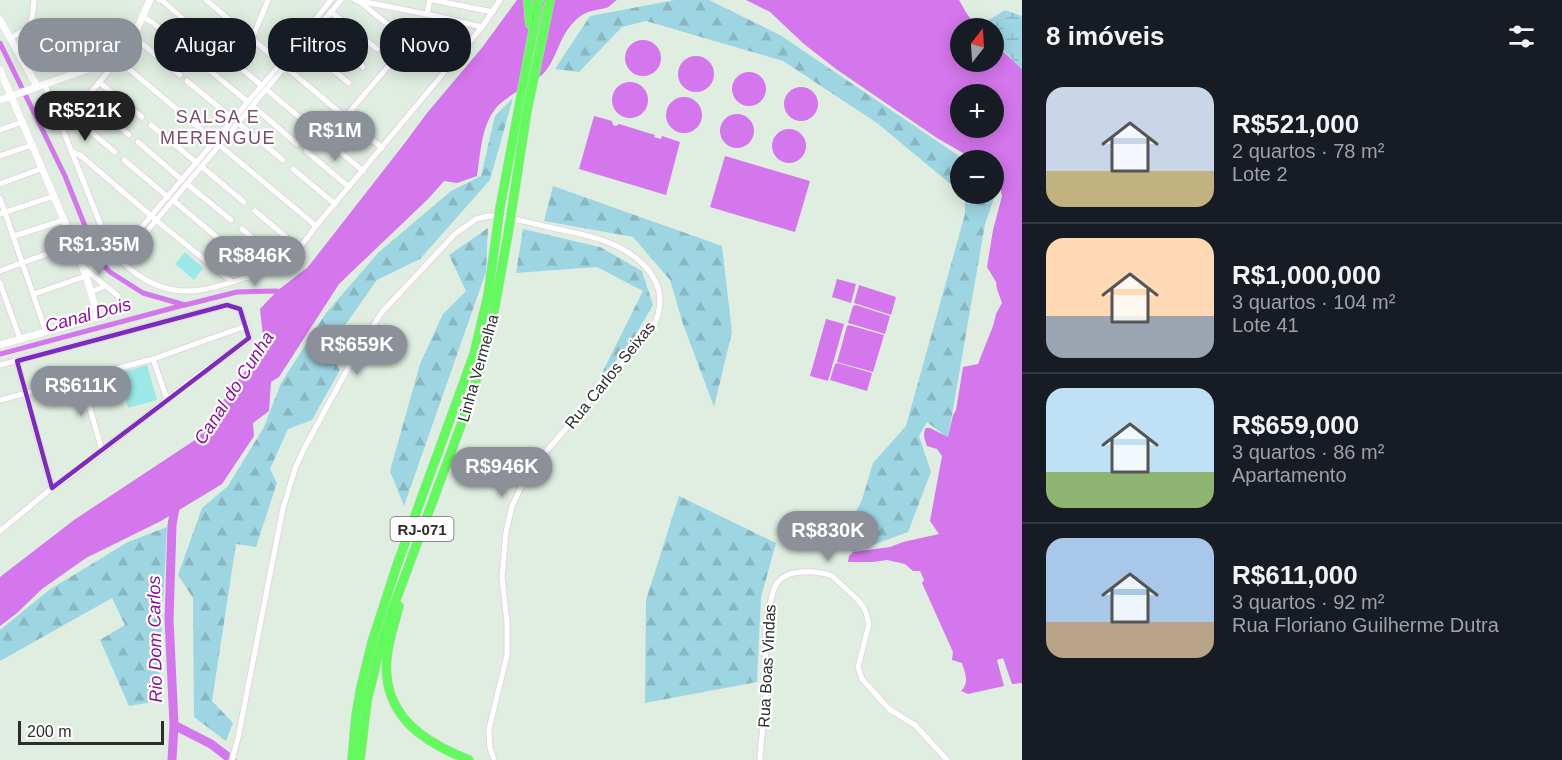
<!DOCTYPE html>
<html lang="pt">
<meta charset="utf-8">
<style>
body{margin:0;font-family:Helvetica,sans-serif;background:#20242c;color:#f1f3f6;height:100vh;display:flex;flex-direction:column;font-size:22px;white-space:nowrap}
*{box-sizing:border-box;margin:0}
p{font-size:20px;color:#9ea1a6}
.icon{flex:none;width:33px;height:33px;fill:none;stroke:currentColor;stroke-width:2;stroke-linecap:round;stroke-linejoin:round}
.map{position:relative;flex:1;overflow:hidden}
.side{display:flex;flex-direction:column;background:#171b24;width:540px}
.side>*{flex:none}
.banner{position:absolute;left:18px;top:18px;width:570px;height:54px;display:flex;gap:12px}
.needle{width:39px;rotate:17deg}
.fabs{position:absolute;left:950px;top:18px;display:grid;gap:12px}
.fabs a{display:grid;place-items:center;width:54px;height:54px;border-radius:50%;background:#171b24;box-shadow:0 3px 15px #0003;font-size:30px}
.scale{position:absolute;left:18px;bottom:15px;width:146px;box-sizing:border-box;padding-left:6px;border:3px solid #2d2d2d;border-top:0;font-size:16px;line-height:21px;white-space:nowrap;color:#2d2d2d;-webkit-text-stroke:4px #fff;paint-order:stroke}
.price{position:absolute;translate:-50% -51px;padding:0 14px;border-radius:21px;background:#8c9099;color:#fff;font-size:20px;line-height:39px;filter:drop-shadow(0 2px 3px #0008)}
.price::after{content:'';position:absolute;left:50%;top:36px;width:18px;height:14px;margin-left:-9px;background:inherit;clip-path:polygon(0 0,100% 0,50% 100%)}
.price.current{background:#222;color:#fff}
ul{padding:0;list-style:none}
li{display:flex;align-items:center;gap:18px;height:150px;padding:0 24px}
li+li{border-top:2px solid #363941}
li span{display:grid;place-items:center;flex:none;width:168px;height:120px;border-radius:18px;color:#555}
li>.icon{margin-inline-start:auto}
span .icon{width:72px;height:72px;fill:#fffc;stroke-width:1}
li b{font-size:26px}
h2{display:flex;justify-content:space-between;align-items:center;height:72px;padding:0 24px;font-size:26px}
.pill{padding:0 21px;border-radius:24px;background:#171b24;box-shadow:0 3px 15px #0003;font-size:21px;line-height:54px}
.pill.current{background:#8c9099;color:#fff}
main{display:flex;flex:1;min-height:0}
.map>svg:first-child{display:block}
</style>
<main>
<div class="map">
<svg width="1022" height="760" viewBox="0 0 1022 760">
<defs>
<pattern id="forest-firs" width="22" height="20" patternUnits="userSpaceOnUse" patternTransform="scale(1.5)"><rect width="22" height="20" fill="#9ed5e2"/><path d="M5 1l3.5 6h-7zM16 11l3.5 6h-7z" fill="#88b7c2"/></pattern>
<pattern id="wetland-marsh" width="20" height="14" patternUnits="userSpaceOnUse" patternTransform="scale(1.5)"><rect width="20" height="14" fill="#9ed5e2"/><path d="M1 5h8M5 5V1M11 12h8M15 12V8" fill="none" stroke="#88b7c2"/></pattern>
</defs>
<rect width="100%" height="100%" fill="#e0eee1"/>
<!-- forest -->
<g fill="url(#forest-firs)">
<path d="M675 0H709L780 35 965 160H960V192L877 123 783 61 646 21 622 27 579 72 555 69 590 16Z"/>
<path d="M513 98 490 180 420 259 377 280 327 351 340 370 312 420 288 429 270 469 277 483 256 547 236 544 212 701 233 723 226 741 194 717 193 598 178 575 202 508 228 486 264 427 281 383 326 313 379 252 451 191 481 176 495 116Z"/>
<path d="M993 180 999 184 985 224 948 438 927 422 919 436 931 472 908 532 853 552 843 537 862 500 873 463 906 426 965 214V196L962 194H993Z"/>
<path d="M553 186 722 246 732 332 714 407 683 324 670 280 633 237 544 221Z"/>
<path d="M488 228 486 272 404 506 390 471 420 364 443 314 466 291 449 255Z"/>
<path d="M523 229 600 247 642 271 653 305 629 346 599 379 643 291 597 267 516 273Z"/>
<path d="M679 496 776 543 761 597 757 682 645 703 646 600Z"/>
<path d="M167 527 158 701 129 706 100 640 125 625 112 598 0 661V630L49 590 128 542Z"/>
</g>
<!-- wetland -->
<path fill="url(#wetland-marsh)" d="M1005 10 1022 16V69L993 40V28H981L979 26Z"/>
<!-- pitch -->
<g fill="#9ae9e6">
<path d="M185 252 203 268 194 280 175 264Z"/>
<path d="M147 365 157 400 128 408 119 373Z"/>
</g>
<!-- water -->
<g fill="#d476ec" fill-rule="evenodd">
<path d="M517 0H617C613 2 610 7 606 8 591 11 584 11 573 23 559 37 556 61 543 74 530 85 514 92 501 103 481 120 481 152 477 176L457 183 444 181 428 199 339 284 279 377 271 382 269 411 253 423 254 436 222 484 161 521 86 558 42 589 17 613 0 626V577L74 520 195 440 235 384 264 347 260 309 277 291 308 267 404 144 427 113 481 49Z"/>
<path d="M746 0H959L967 14 978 28H960V62H993V42L1022 69V683L1012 684 1003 658 997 660 1004 686 968 694 961 691C970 682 965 674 962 663L952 660 953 652 922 583 924 580 920 571H913L905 564 887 560 873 562H848L849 556 853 552 890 547 903 542 939 534 930 521 942 456 937 449 927 446C925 440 922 434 926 428H930L948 437 953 415 956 410 963 367 978 364 993 326 996 314 1002 303 997 289 996 282 987 267 993 230 1002 196 999 184 993 174V160H975L937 138 836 69 804 44 770 12ZM960 94H993V128H960Z"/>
<circle cx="643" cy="58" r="18"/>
<circle cx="696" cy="74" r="18"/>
<circle cx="749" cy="89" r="17"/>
<circle cx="630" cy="100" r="18"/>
<circle cx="801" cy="104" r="17"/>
<circle cx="684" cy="115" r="18"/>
<circle cx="737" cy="131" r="17"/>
<path d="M594 116 612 121 613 125 616 126 619 124 655 135 654 137 661 139 662 136 680 142 666 195 579 169Z"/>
<circle cx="789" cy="146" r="17"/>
<path d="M725 156 810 181 795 232 710 207Z"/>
<path d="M837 279 856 284 851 303 832 297Z"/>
<path d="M859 285 896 297 891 315 854 303Z"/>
<path d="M856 305 890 316 885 334 848 323 853 306Z"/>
<path d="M826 319 844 324 828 381 810 376Z"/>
<path d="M849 325 884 335 873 372 837 362 847 326Z"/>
<path d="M838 363 872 373 867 391 830 380 835 364Z"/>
</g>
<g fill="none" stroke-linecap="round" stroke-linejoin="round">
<!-- canal -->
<g stroke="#d476ec" stroke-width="5">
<path d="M0 43 65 176 99 261 110 272 143 293 185 305 237 292 277 291 283 293"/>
<path d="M0 354 184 305"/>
</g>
<!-- river -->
<g stroke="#d476ec" stroke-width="9">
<path d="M176 502 172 525 169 619 174 725 211 744 232 760"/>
<path d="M172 760 174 725"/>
</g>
<!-- street casing -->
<g stroke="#e4d5df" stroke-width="7">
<g id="street">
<path d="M159 0 164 2 207 40"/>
<path d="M206 0 382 148"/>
<path d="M355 0 431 15 482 27"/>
<path d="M433 0 493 12"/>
<path d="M331 12 377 49"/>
<path d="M427 14 430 0"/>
<path d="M143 17 152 22 193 56"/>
<path d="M318 29 363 67"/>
<path d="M134 37 180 75"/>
<path d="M11 38C33 25 32 25 34 0"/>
<path d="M252 39 268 0"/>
<path d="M303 46 349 83"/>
<path d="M219 50 261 85"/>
<path d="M117 59 316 226"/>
<path d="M203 65 248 102"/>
<path d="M187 81 233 119"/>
<path d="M99 82 142 117"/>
<path d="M45 85 108 243C128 275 162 296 200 290 215 288 230 283 245 278 258 273 276 270 287 261 296 255 309 235 316 226L482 27 500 0"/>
<path d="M267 90 311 127"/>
<path d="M85 98 129 135"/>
<path d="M253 106 297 144"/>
<path d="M71 115 115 152"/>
<path d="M345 117 409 42 359 1"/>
<path d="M238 123 283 160"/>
<path d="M151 125 197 163"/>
<path d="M62 126 108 72 112 61"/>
<path d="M0 130 22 122"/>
<path d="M320 135 363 171"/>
<path d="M138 142 182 180"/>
<path d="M71 151 80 155 157 221 232 282"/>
<path d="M306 151 349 187"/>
<path d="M0 156 32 145"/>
<path d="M124 160 168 197"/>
<path d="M202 167 244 202"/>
<path d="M293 169 335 204"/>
<path d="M0 184 43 168"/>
<path d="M187 184 231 220"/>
<path d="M0 198 46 332"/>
<path d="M174 201 218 238"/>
<path d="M255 211 299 248"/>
<path d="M0 214 54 196"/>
<path d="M242 229 270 253 275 268"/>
<path d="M14 236 64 220"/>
<path d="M228 246 246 261 251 276"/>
<path d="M117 256 281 63 331 0"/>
<path d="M122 261 341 0"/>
<path d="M84 268 118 296 121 303V308L114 313 98 317"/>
<path d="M0 271 74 244"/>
<path d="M0 283 20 339"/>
<path d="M91 292 105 286"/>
<path d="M34 294 86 276"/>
<path d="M153 359 167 399"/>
<path d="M17 361 25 393 52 488"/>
<path d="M0 365 227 305 240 309 249 335 248 340 190 381 78 470 52 488 0 531"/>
<path d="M81 378 102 450"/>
<path d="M0 400 153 359 246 326"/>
<path d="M232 760 238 738 283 508 296 466 305 447 358 350 382 312 455 234 476 219 489 216C509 216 529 223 548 227 566 231 584 234 602 240 641 254 676 285 652 329L538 461 522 485 512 506 506 532 502 577 507 622V655L489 729 490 748 494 760"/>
<path d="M760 760C761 734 766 708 767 682 768 671 766 661 765 650 765 636 766 623 769 609 773 587 776 574 801 572 812 571 822 572 832 576L856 598 863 606 866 613 869 624 858 667 862 679 889 709 915 725 947 760"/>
</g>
</g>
<!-- secondary casing -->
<g stroke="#e4d5df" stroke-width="8">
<g id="secondary">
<path d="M0 20 37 86"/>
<path d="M0 70 70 234 86 276 98 317 0 345"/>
<path d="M0 100 117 59 130 44 150 0"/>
</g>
</g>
<!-- highway casing -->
<g stroke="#d1d1d1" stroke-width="10">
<g id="highway">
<path d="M528 0 530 24"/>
<path d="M500 208 539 0"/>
<path d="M399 606C395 622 389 639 387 656 381 714 421 741 469 760"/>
<path d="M352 760 356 715 361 687 372 642 397 565 474 354"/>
<path d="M360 760 367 701 380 648 393 608 467 409 489 339"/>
</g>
</g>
<!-- street -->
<use href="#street" stroke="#fff" stroke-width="5"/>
<!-- secondary -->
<use href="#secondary" stroke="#fff" stroke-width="7"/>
<!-- highway -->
<use href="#highway" stroke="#63fa5e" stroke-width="9"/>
<!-- highway-bridge casing -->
<g stroke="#d1d1d1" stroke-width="10" stroke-linecap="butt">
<g id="highway-bridge">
<path d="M489 339 508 234 527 111 550 0"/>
<path d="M474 354 488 295 500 208"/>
</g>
</g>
<!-- highway-bridge -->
<use href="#highway-bridge" stroke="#63fa5e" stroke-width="9"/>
</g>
<!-- marked area -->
<path fill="none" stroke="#7b2cbf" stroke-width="4.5" stroke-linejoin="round" d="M227 305 240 309 249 338 52 488 17 361Z"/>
<g text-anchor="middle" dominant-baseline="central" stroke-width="4.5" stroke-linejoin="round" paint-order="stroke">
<!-- shield labels -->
<rect fill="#fff" stroke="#6c6c6c" stroke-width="1.5" x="390.5" y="517" width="63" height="24" rx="4.5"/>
<g font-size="15" font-weight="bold" fill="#2d2d2d">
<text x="422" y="529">RJ-071</text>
</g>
<!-- street labels -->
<g font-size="16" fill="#2d2d2d" stroke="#fff">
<text transform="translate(478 368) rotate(-74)">Linha Vermelha</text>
<text transform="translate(610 375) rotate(-51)">Rua Carlos Seixas</text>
<text transform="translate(767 666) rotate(-87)">Rua Boas Vindas</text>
</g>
<!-- neighbourhood labels -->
<g font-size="18" letter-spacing="1.5" fill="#7d4d6c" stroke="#fff">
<text x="218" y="117">SALSA E<tspan x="218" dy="21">MERENGUE</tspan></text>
</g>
<!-- water labels -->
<g font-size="18" font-style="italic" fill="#8b119c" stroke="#fff">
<text transform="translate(88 315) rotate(-15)">Canal Dois</text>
<text transform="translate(234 388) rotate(-57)">Canal do Cunha</text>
<text transform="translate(155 639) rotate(-91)">Rio Dom Carlos</text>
</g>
</g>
</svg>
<div class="fabs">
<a><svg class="needle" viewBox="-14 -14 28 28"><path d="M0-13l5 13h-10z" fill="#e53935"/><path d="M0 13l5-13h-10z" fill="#9ea1a6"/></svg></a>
<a>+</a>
<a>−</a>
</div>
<div class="scale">200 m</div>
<b class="price current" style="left:85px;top:142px">R$521K</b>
<b class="price" style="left:335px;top:162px">R$1M</b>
<b class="price" style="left:99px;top:276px">R$1.35M</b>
<b class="price" style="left:255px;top:287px">R$846K</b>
<b class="price" style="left:357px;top:376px">R$659K</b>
<b class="price" style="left:81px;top:417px">R$611K</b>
<b class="price" style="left:502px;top:498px">R$946K</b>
<b class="price" style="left:828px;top:562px">R$830K</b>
<div class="banner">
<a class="pill current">Comprar</a>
<a class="pill">Alugar</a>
<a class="pill">Filtros</a>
<a class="pill">Novo</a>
</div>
</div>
<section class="side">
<h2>8 imóveis<svg class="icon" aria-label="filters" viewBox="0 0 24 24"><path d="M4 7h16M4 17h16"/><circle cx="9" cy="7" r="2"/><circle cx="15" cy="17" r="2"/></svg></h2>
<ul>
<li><span style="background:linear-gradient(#c9d6e8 70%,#c2b280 0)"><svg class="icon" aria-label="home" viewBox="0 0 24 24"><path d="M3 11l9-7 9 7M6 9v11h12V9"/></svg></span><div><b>R$521,000</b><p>2 quartos · 78 m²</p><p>Lote 2</p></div></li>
<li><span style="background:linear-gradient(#ffd9b3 65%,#9aa5b1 0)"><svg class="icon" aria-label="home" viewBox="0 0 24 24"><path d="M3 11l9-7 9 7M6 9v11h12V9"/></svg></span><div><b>R$1,000,000</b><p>3 quartos · 104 m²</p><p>Lote 41</p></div></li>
<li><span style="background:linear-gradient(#bfe0f5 70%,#8fb573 0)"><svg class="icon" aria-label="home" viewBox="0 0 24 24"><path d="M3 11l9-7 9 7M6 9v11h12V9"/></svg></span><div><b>R$659,000</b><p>3 quartos · 86 m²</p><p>Apartamento</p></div></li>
<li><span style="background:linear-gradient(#a9c7e8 70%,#b9a48a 0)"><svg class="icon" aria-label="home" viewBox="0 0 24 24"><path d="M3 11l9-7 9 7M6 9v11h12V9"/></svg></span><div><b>R$611,000</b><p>3 quartos · 92 m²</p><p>Rua Floriano Guilherme Dutra</p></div></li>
</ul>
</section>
</main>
